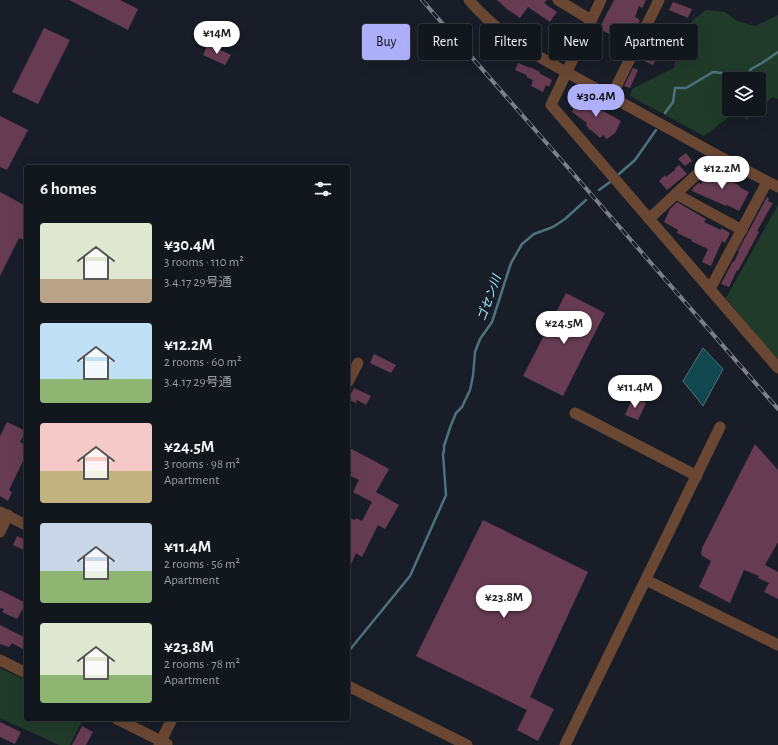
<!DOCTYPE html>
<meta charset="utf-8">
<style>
body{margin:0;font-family:"Alegreya Sans","Noto Sans JP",sans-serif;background:#1f232a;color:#f1f3f6;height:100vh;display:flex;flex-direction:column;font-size:15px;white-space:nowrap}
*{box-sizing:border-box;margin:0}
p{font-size:13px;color:#9c9fa4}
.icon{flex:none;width:22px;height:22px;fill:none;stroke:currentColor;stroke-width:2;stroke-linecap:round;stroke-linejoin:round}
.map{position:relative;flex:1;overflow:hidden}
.panel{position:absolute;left:24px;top:165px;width:326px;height:556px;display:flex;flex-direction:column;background:#12161d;border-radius:4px;box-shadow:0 4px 16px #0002,0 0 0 1px #31353b}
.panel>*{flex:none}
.guide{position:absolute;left:362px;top:24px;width:356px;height:36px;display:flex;gap:8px}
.tools{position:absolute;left:722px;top:72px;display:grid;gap:8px}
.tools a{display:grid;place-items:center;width:44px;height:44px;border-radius:4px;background:#12161d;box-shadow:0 4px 16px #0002,0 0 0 1px #31353b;font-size:20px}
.price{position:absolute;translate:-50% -34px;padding:0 9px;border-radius:14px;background:#fff;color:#222;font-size:13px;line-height:26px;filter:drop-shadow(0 1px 2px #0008)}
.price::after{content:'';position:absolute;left:50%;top:24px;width:12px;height:9px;margin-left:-6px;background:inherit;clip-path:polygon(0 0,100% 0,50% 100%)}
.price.selected{background:#adaffb;color:#111}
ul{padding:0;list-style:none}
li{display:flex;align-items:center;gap:12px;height:100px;padding:0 16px}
li span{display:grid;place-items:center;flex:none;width:112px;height:80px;border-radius:4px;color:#555}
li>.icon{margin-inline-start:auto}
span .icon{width:48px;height:48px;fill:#fffc;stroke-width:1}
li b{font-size:17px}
h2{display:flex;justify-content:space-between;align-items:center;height:48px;padding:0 16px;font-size:17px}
.chip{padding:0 14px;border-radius:4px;background:#12161d;box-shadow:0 4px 16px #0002,0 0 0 1px #31353b;font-size:14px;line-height:36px}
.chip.selected{background:#adaffb;color:#111}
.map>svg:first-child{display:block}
</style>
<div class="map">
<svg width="778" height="745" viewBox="0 0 778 745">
<rect width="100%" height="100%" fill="#181d27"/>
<!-- green -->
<g fill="#203b29" fill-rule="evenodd">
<path d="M706 10 725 12 737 21 755 26 778 15V99L773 97 746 120 738 110 704 136 630 96 632 89 674 68 680 34 694 19ZM729 79H759V109H729Z"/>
<path d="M778 205V361L726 298Z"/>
<path d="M0 668 26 680V719H83L70 745H59L0 718Z"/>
</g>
<!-- water -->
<path fill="#11474f" stroke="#4c737b" d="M703 348 723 369 703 406 683 381Z"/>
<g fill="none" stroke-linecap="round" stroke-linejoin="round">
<!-- stream -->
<g stroke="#4c737b" stroke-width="2.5">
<path d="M665 113 673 102 675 88H686L713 72 739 75 748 74 751 69 762 63 778 52"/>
<path d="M619 174 635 160 656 130"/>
<path d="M599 190 610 182"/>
<path d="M348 652 410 576 446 495 443 454 444 451V446L451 425 456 413 462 407 470 390 473 376 475 352 480 339 492 322 511 263 522 244 534 234 553 227 565 219 586 200"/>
</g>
</g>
<!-- building -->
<g fill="#673c53">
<path d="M69 0H120L138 9 128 30Z"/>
<path d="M497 0H547L544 3 557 12 550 22 528 7 520 18 507 9Z"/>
<path d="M614 0H646L642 8 639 6 635 17 640 20 632 35 633 36 630 41 628 39 626 45 617 40 618 38 599 29Z"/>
<path d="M673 2 692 9 688 18 669 10Z"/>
<path d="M666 24 677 29 674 36 663 32Z"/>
<path d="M44 28 70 40 38 104 12 92Z"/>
<path d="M651 33 662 39 655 56 657 57 653 65 642 60 650 43 647 42Z"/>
<path d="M208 44 231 55 225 65 203 55Z"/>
<path d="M518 63 530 68V67L540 72 539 73 552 80 549 87 546 85 543 92 531 86 533 80 526 77 527 75 515 70Z"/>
<path d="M633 68 638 70 630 88 624 86Z"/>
<path d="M581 92 587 95 585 98 593 102 591 106 605 112 621 121 615 133 607 139 603 135 600 138 591 130H590L586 125 587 123 572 112Z"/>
<path d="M0 116 28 130 7 170 0 167Z"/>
<path d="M686 153 692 161 685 166 678 159Z"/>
<path d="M679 165 687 174 667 190 659 181 665 175 666 177 675 170V168Z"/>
<path d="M713 169 718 171 717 173 730 179 729 180 740 186 739 187 749 192 739 211 727 205 726 206 692 191 693 188 698 183 701 184 704 177Z"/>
<path d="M0 192 26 206V241L19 238 0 276Z"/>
<path d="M767 197 769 198 768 201 773 203 757 231 759 232 738 271 737 270 729 287 721 284 733 261 734 262 739 251H738Z"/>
<path d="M677 202 706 219 704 222 721 230V228L730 233 725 243 722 241 711 266 702 262 708 249 691 241 692 240 677 233 678 230 664 222 670 209Z"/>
<path d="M566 293 605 313 563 396 523 376Z"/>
<path d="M374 354 396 365 391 373 370 363Z"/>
<path d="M354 388 371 396 366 405 357 400 356 403 348 399Z"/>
<path d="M633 397 646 403 638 420 625 415Z"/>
<path d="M7 422 26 431 20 442 26 445V455L9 490 12 492 8 501 0 496V436Z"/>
<path d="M755 444 778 470V542L765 565 778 572V599L764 592 769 583 758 578 759 576 744 570 730 603 699 587 711 561 701 555 702 548Z"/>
<path d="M348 447 389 469 376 492 399 505 385 529 378 525 362 557 356 553 348 571V517L355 520 356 518 362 521 372 502 353 492 359 480 348 475Z"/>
<path d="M483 520 588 572 530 697 554 709 538 741 517 730 527 710 416 656Z"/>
<path d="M17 536 26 540V551L13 545Z"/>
<path d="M0 590 26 603 17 619 2 612 4 609 0 608Z"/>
<path d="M0 625 26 638V651L12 643 9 647 0 644Z"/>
<path d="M0 722 21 732 15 744 0 737Z"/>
<path d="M82 726 93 732 86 745H72Z"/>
</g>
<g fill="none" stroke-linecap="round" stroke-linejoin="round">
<!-- minor -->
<g stroke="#6a4733" stroke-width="11">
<path d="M469 0C492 27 518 44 548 62L715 154 778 187"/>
<path d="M558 0 591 20"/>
<path d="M601 0 551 105 778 368"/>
<path d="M611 97 659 0"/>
<path d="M676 194 742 230"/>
<path d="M649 219 710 162 715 154"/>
<path d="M710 289 767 182"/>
<path d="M348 382 358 363"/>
<path d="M575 413 697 476"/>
<path d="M0 512 26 525"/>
<path d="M0 532 8 515"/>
<path d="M646 580 778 645"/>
<path d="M0 660 26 673"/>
<path d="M348 686 467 745"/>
<path d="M117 719 167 744"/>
<path d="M159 745 172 719"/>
<path d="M565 745 720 427"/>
</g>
<!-- rail casing -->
<g stroke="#7b7f88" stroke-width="4">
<path id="rail" d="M422 0 778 409"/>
</g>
<!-- rail -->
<use href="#rail" stroke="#181d27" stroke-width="2.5" stroke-dasharray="8" stroke-linecap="butt"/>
</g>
<g text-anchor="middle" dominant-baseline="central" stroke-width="3" stroke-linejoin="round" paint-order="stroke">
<!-- water labels -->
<g font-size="12" font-style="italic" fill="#a0f0fd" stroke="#181d27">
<text transform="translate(489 298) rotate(-70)">ゴセン川</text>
</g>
</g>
</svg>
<div class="tools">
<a><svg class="icon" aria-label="layers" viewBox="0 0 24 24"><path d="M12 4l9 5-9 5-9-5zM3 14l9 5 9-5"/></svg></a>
</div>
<b class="price" style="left:217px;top:55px">¥14M</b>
<b class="price selected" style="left:596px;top:118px">¥30.4M</b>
<b class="price" style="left:722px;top:190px">¥12.2M</b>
<b class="price" style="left:564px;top:345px">¥24.5M</b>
<b class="price" style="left:635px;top:409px">¥11.4M</b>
<b class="price" style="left:504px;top:619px">¥23.8M</b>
<div class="guide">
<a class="chip selected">Buy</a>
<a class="chip">Rent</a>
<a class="chip">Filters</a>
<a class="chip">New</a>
<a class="chip">Apartment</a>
</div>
<section class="panel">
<h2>6 homes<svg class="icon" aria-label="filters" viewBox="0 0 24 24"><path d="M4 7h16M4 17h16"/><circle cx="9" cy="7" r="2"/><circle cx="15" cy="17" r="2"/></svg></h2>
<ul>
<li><span style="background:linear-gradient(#dfe7d0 70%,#b9a48a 0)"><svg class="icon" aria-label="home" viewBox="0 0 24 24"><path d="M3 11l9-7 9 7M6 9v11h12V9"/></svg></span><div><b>¥30.4M</b><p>3 rooms · 110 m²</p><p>3.4.17 29号通</p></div></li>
<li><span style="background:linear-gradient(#bfe0f5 70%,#8fb573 0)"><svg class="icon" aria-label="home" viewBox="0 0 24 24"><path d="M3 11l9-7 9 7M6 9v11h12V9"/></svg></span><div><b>¥12.2M</b><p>2 rooms · 60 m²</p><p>3.4.17 29号通</p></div></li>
<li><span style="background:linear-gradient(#f6c9c9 60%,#c2b280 0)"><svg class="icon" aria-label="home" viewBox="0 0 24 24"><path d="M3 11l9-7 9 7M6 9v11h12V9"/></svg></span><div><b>¥24.5M</b><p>3 rooms · 98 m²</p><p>Apartment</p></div></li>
<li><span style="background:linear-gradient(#c9d6e8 60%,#8fb573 0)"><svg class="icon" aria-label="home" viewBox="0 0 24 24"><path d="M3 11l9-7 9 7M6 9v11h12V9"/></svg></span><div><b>¥11.4M</b><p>2 rooms · 56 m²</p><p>Apartment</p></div></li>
<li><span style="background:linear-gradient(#dfe7d0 65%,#8fb573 0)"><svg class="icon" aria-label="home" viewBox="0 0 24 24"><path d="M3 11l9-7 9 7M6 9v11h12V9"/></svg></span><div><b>¥23.8M</b><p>2 rooms · 78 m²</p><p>Apartment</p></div></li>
</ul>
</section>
</div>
